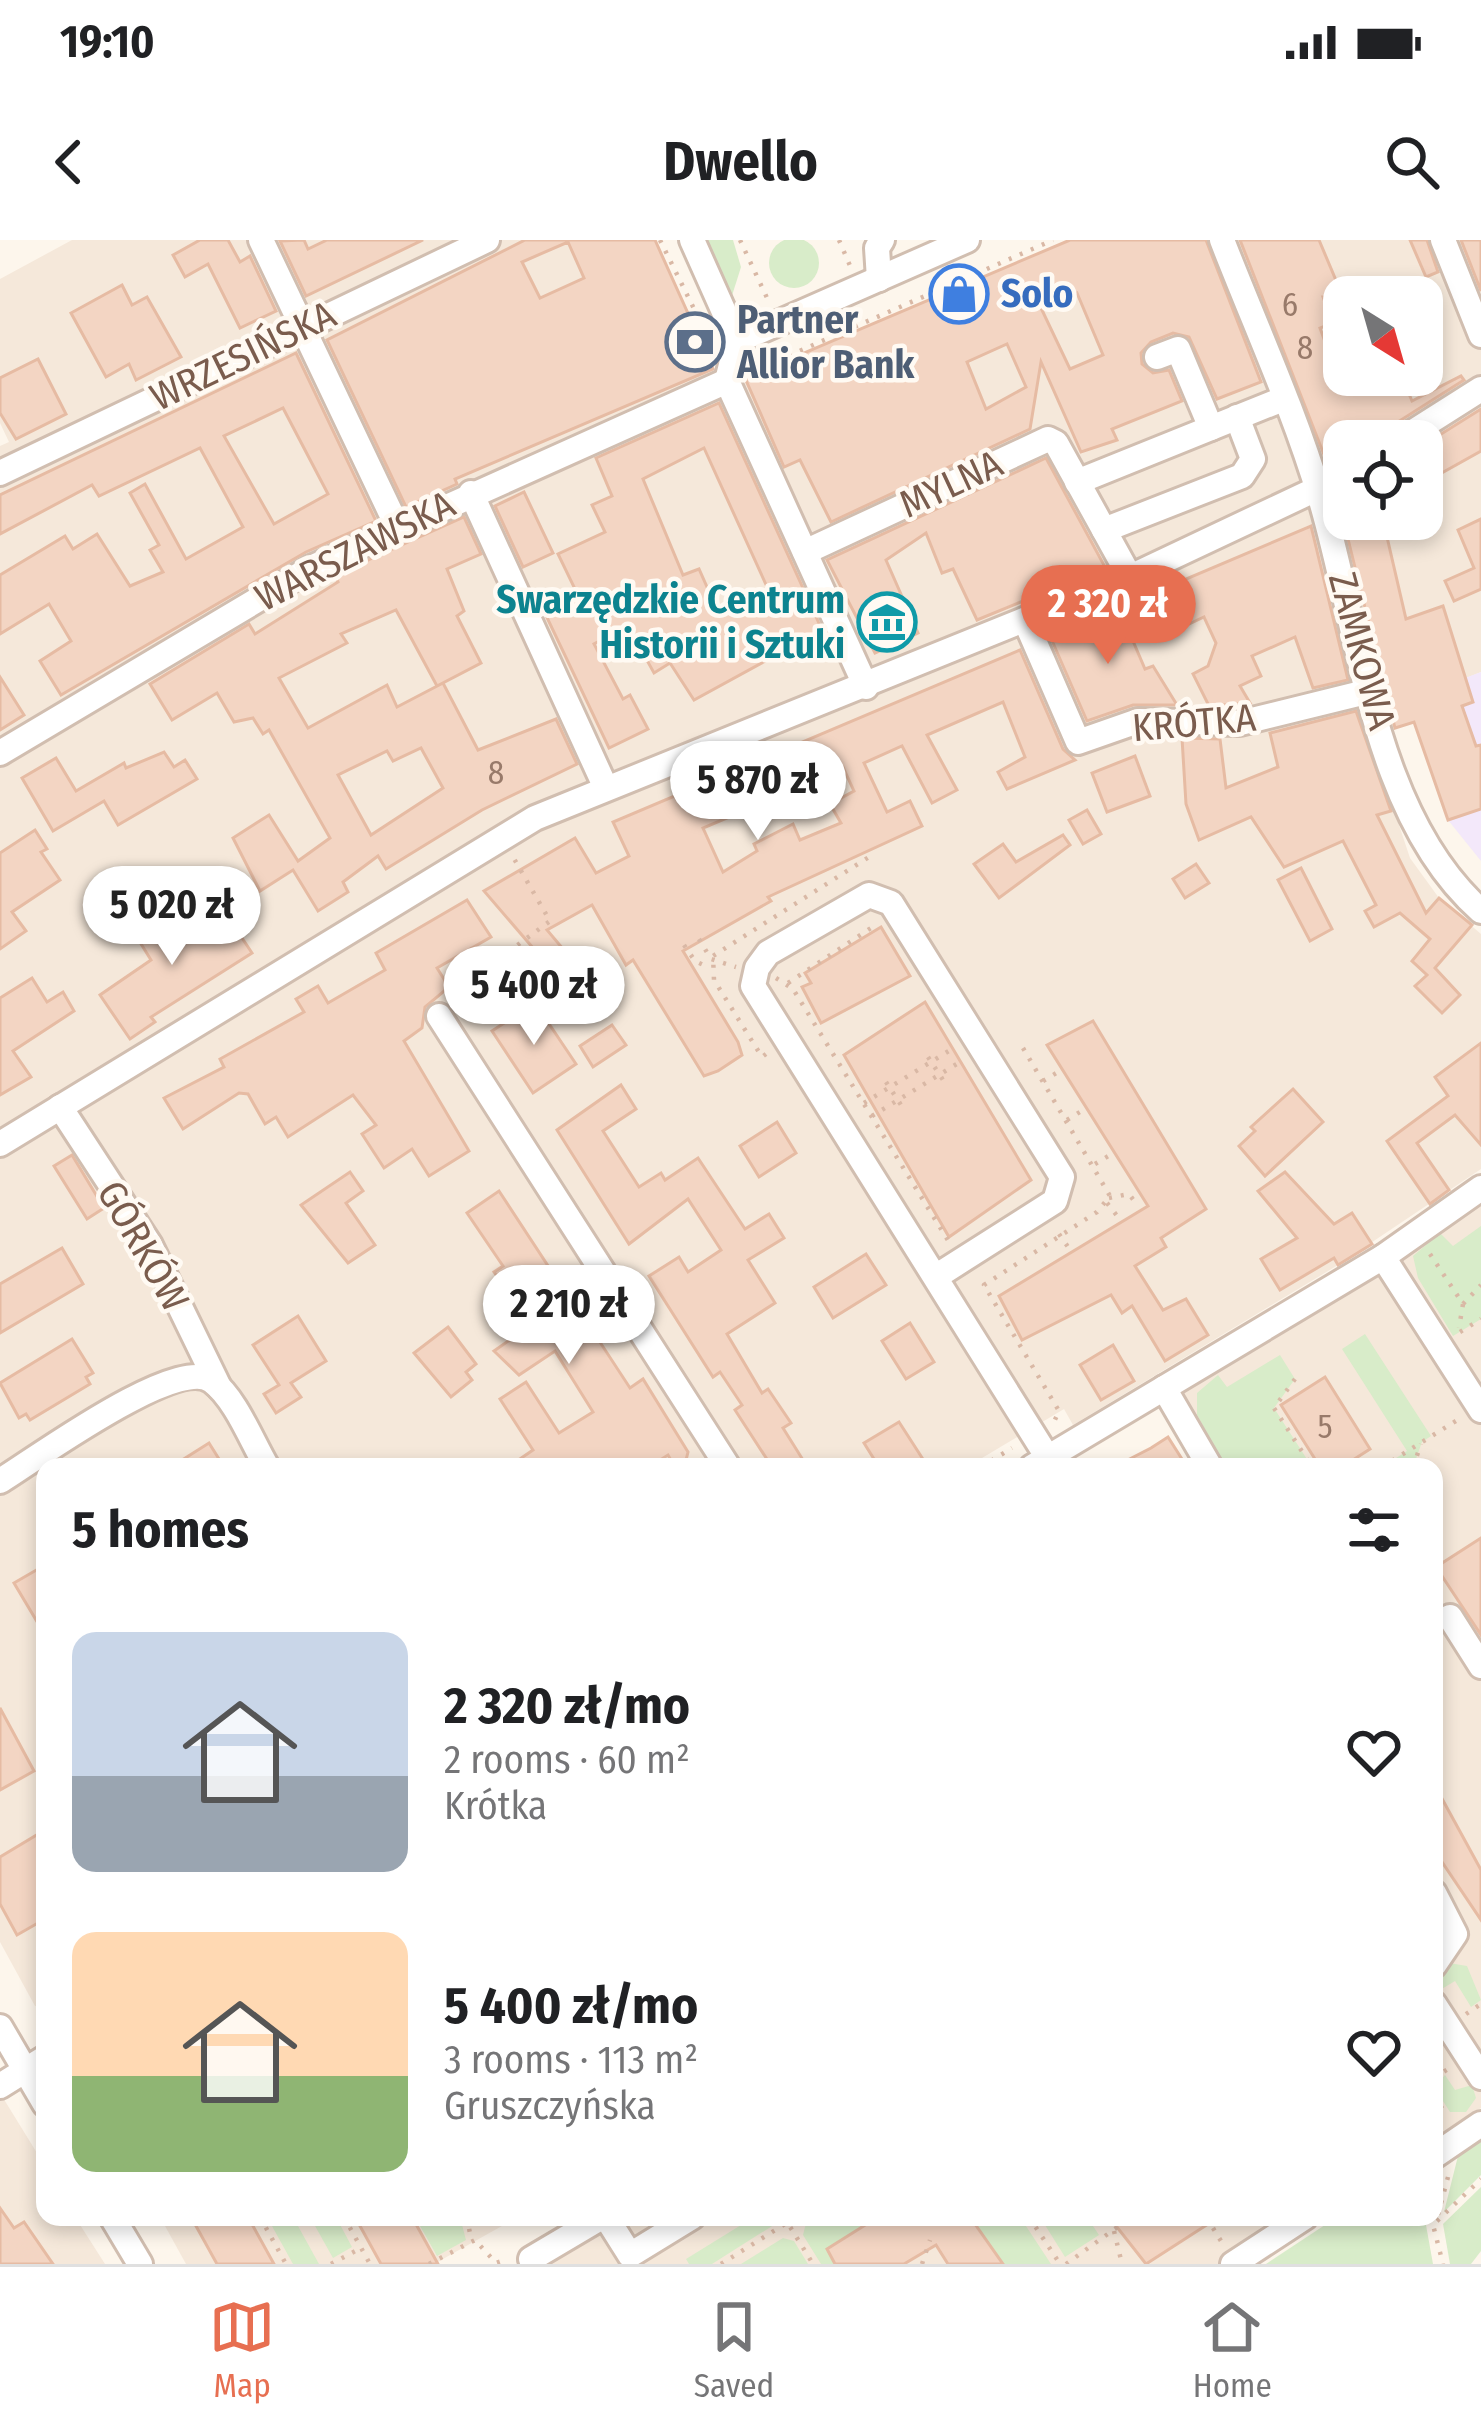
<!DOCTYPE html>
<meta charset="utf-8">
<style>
body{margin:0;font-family:"Fira Sans Condensed",sans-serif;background:#f6f6f6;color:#202124;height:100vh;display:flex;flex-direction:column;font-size:45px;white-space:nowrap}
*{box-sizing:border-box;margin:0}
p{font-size:39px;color:#757577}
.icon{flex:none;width:66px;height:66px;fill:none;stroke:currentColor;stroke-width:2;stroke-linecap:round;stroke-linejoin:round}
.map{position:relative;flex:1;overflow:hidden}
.side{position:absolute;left:36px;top:1218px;width:1407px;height:768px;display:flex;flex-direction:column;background:#fff;border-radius:24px;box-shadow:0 6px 18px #0003}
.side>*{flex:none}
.needle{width:78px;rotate:143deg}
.buttons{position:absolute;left:1323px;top:36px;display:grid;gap:24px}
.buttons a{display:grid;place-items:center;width:120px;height:120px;border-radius:24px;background:#fff;box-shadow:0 6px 18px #0003;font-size:60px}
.price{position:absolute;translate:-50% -102px;padding:0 27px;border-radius:42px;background:#fff;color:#222;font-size:39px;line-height:78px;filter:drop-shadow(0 3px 6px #0008)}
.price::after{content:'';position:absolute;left:50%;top:72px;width:36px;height:27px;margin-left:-18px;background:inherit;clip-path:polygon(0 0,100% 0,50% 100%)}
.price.current{background:#e76f51;color:#fff}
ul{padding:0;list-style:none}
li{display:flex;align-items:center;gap:36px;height:300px;padding:0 36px}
li span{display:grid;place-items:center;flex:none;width:336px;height:240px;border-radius:24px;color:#555}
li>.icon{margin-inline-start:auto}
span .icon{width:144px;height:144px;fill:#fffc;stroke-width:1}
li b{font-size:51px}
h2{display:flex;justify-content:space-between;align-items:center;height:144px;padding:0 36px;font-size:51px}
.status{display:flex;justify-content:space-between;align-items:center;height:84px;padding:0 60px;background:#fff;direction:ltr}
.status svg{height:33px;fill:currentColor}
header{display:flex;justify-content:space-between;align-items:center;height:156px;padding:0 36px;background:#fff;font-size:54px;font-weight:700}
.tab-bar{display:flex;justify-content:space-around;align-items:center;height:168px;border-top:3px solid #e0e0e0;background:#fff;font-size:33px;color:#757577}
.tab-bar a{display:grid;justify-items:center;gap:6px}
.tab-bar .current{color:#e76f51}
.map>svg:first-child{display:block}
</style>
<div class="status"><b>19:10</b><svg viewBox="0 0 49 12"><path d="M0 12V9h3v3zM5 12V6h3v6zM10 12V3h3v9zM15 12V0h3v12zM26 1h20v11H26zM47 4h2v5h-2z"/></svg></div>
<header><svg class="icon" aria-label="back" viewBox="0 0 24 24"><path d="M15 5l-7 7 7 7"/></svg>Dwello<svg class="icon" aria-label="search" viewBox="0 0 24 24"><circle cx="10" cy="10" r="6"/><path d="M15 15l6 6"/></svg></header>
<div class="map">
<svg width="1481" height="2024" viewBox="0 0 1481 2024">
<rect width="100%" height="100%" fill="#fdf6ec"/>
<!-- residential -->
<g fill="#f5e8da" fill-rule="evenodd">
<path d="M72 0H655L727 156 743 139 1070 0H1481V432L1466 438 1473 462 1370 498 1410 618 1439 658 1481 694V929L1338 1025 1073 1185 1064 1169 967 1227H45L43 1767 35 1766 0 1702V206L9 202 0 183V39ZM1344 57H1422V135H1344ZM1344 201H1422V279H1344Z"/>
<path d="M1481 961V1868L1434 1899V1227H1221L1178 1152 1411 1012Z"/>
<path d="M0 1853 45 1926V1977H75L105 2024H0Z"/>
<path d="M160 1977H518L434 2024H186Z"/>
<path d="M634 1977H1288L1218 2024H546Z"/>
</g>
<!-- education -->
<path fill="#f3e8fa" d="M1481 432V621L1448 580 1413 482 1473 463 1465 438Z"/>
<!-- green -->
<g fill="#d8ecc9">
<circle cx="794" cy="23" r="25"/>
<path d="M701 0H733L741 27 730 62Z"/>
<path d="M1481 986V1079L1453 1096 1418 1038 1413 1016 1440 993 1453 1006Z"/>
<path d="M1365 1094 1431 1196 1422 1202 1413 1227H1382L1407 1211 1342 1109Z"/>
<path d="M1280 1115 1295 1139 1274 1168 1312 1227H1226L1197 1175V1153L1218 1135 1227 1147Z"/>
<path d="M1449 1723 1467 1726 1481 1760 1471 1767 1455 1741 1440 1750 1439 1732Z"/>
<path d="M1445 1835 1455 1850 1472 1845 1476 1858 1466 1872H1450L1434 1847Z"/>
<path d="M1481 1893V1935L1444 1972 1460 1908Z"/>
<path d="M1481 1947V2011L1471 2024H1450L1443 1984Z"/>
<path d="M267 1977H293L319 2024H293Z"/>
<path d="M310 1977H336L352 2007 333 2018Z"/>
<path d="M415 1977H460L466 2000 437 2016Z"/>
<path d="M754 1977 780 1981 712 2024H689L686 2019Z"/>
<path d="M816 1977H878L827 2009 834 2024H821L803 1995 806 1983Z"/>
<path d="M970 1977H1020L1051 2024H999Z"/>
<path d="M1040 1977H1087L1099 1995 1065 2017Z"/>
<path d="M1337 1977H1417L1426 1985 1433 2024H1266Z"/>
<path d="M783 1998 794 2001 808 2024H741Z"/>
</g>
<!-- building -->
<g fill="#f3d5c3" stroke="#e6bba3" stroke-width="3" fill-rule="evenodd">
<path d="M200 0H228L240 22 250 16 276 71 240 88 208 24 185 37 173 15Z"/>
<path d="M304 0 308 9 327 0H423L306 56 280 1Z"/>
<path d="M525 0H655L713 129 455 239 457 244 406 267 327 100ZM568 2 584 38 540 58 522 22Z"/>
<path d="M1070 0H1206L1261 142 1217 159 1189 97 1173 93 1151 102 1141 113 1142 124 1153 133 1169 130 1182 161 1112 189 1117 200 1081 212 1041 122 1030 189 831 282 800 220 784 227 745 138ZM1077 53 1103 115 1070 129 1041 68ZM1007 104 1026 147 986 169 967 122Z"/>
<path d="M1240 0H1319L1343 57H1323L1333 83 1320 88 1344 153 1385 135H1401L1412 161 1461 136 1464 140 1390 187 1383 201H1344V220L1328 225Z"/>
<path d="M1410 0H1427L1438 32 1426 37Z"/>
<path d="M1461 0H1481V51Z"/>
<path d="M122 45 132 65 147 57 181 117 136 140 129 124 106 137 71 73Z"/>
<path d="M296 113 376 281 306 312 61 455 40 421 71 401 49 364 0 394V335L65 296 73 309 97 294 130 346 163 332 150 310 159 305 130 253 145 244 186 319 243 287 200 208 99 256 92 245 0 294V255ZM283 168 328 254 274 284 224 196Z"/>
<path d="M38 119 66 174 16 199 0 173V138Z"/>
<path d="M719 163 822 390 694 460 670 423 654 433 628 386 594 404 623 459 630 455 648 489 609 508 541 365 575 349 558 314 605 292 592 265 612 256 596 218ZM704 208 768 349 719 374 699 329 683 335 643 239Z"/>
<path d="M1481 169V211L1422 244V206Z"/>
<path d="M1046 218 1105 327 977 380 953 329 942 333 926 293 886 320 918 393 875 413 827 320Z"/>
<path d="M524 252 553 313 523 327 495 266Z"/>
<path d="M464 277 481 314 447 329 464 371 457 376 481 423 437 446 396 370 341 394 347 403 279 438 308 488 387 445 397 467 443 443 478 510 556 479 577 524 482 570 386 629 378 616 343 642 348 652 318 671 293 630 260 651 233 598 269 575 298 621 330 598 269 490 263 494 253 478 234 482 217 453 172 480 150 444 249 384 255 394 338 342 335 335ZM421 508 443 548 371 595 338 535 387 511 393 521Z"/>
<path d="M1343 279H1425L1387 297 1406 379 1443 366 1473 462 1462 466 1476 506 1481 505V569L1448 580 1414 482 1395 488Z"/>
<path d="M1481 279V349L1454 361 1445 341 1474 328 1458 290Z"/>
<path d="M1311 286 1348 440 1313 448 1295 397 1252 416 1261 436 1240 446 1250 463 1209 466 1193 434 1208 426 1216 403 1204 377 1172 392 1153 353Z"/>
<path d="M1118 366 1145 429 1153 426 1177 465H1133L1087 481 1050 396Z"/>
<path d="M1020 410 1063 509 1075 520 1007 549 998 532 1025 517 1003 462 927 495 957 550 932 563 902 506 864 523 887 572 910 561 922 586 768 657 771 661 683 711 738 802 742 815 718 831 704 836 633 720 626 725 592 665 547 690 607 761 589 773 484 651 575 598 596 633 629 616 613 582ZM843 527 854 551 830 564 841 583 800 600 793 584 754 604 757 611 723 632 703 588 727 578 724 572Z"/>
<path d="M0 437 24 475 0 490Z"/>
<path d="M1356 471 1391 571 1377 575 1426 673 1439 658 1472 685 1435 728 1460 755 1442 773 1415 746 1427 735 1412 721 1430 699 1400 673 1374 687 1365 671 1376 665 1343 601 1284 627 1251 577 1199 600 1186 564 1182 498 1220 499 1226 548 1278 527 1270 493Z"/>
<path d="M164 512 174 527 185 520 197 539 118 585 104 561 53 591 22 538 56 518 76 551 124 523 126 528Z"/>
<path d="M1135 516 1150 556 1107 572 1092 533Z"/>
<path d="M1087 570 1101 594 1083 604 1069 580Z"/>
<path d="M35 590 47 609 41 612 60 640 12 672 26 691 0 709V613Z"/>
<path d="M1063 595 1070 605 999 658 974 624 1003 604 1016 622Z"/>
<path d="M1196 624 1209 643 1185 658 1173 639Z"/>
<path d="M1301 628 1332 689 1310 701 1278 640Z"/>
<path d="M176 658 202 699 230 680 252 713 151 777 155 782 130 799 100 755 151 720 138 699 166 682 158 670Z"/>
<path d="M467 660 491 697 437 728 449 747 425 767 422 788 404 801 469 911 429 936 412 909 384 928 362 894 376 885 353 855 288 897 276 877 265 884 248 854 239 853 183 889 164 858 224 827 220 819 304 772 296 759 318 746 328 763 385 730 376 713Z"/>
<path d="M881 687 910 736 821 783 802 747 811 743 805 733Z"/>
<path d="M32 738 47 762 63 752 74 771 13 811 31 837 0 855V758Z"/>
<path d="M925 762 1031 940 949 997 844 815Z"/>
<path d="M535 763 576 824 533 853 492 791Z"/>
<path d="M1093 781 1206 969 1161 998 1166 1007 1135 1026 1163 1070 1186 1059 1208 1095 1165 1121 1132 1066 1122 1073 1111 1055 1022 1100 999 1056 1148 966 1047 805Z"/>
<path d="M612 785 626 805 593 827 580 806Z"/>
<path d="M1481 803V905L1455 875 1417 903 1449 950 1430 964 1387 901 1448 856 1435 837Z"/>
<path d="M621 845 636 869 603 891 639 947 661 933 665 940 698 918 745 989 769 974 784 998 748 1020 775 1063 727 1094 762 1153 768 1149 791 1183 783 1188 803 1220 792 1227H772L735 1170 742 1165 720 1132 713 1137 649 1036 679 1017 688 1032 721 1010 688 959 629 1004 557 890Z"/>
<path d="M1293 849 1323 882 1265 936 1239 906 1255 891 1251 887Z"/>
<path d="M777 882 796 913 759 937 740 906Z"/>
<path d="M72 915 104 968 87 979 54 926Z"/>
<path d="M350 932 363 951 346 963 375 1005 348 1023 301 965Z"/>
<path d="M1285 932 1334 984 1352 973 1372 1004 1338 1025 1334 1018 1280 1050 1261 1019 1297 998 1258 951Z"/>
<path d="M499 951 575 1067 553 1083 592 1090 630 1148 643 1139 688 1212 686 1220 675 1227 668 1215 649 1227H508L533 1210 500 1159 526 1142 559 1193 593 1172 555 1111 519 1135 494 1111 531 1085 494 1032 503 1026 467 973Z"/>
<path d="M62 1008 83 1044 0 1093V1044Z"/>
<path d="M866 1014 886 1045 833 1078 814 1047Z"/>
<path d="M298 1076 326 1121 291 1143 301 1157 276 1173 264 1154 279 1145 253 1105Z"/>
<path d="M910 1083 934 1122 906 1139 882 1101Z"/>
<path d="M448 1087 476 1124 466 1132 472 1140 451 1157 414 1113Z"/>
<path d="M72 1099 93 1133 86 1137 90 1144 30 1180 26 1174 19 1178 0 1143Z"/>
<path d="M1113 1105 1134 1141 1101 1160 1080 1125Z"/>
<path d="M1325 1137 1370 1209 1342 1227H1320L1281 1165Z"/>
<path d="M899 1182 928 1227H879L864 1203Z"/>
<path d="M1168 1197 1187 1227H1114L1151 1208Z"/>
<path d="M209 1203 224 1227H171Z"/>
<path d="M1481 1298V1395L1436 1327Z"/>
<path d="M45 1325V1395L14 1343Z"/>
<path d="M0 1468 34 1531 0 1550Z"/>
<path d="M1434 1544 1481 1630V1680L1434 1610Z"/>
<path d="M45 1590V1679L17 1695 0 1664V1617Z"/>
<path d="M0 1968 14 1988 24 1982 53 2024H0Z"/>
<path d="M191 1977H248L274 2024H217Z"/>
<path d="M355 1977H412L438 2024H381Z"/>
<path d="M878 1977H970L1003 2024H948L936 2005 904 2024H835L827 2009Z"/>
<path d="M1109 1977H1219L1146 2024Z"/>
</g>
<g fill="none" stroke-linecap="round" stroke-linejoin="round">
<!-- minor casing -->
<g stroke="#d1beb0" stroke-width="30">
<g id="minor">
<path d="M261 0 397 286"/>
<path d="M692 0 737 101"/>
<path d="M1222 0C1255 85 1294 170 1320 257 1360 390 1372 575 1481 671"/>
<path d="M1443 0 1481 95"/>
<path d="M879 39 877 8 882 0"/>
<path d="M737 101 727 141 866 447"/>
<path d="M737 101 967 0"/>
<path d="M1157 117 1178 109 1211 188"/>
<path d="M1399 201 1481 149"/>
<path d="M0 233 487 0"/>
<path d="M1077 242 1283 159"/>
<path d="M471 253 605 546"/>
<path d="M1104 290 1242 236 1253 219 1237 177"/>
<path d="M805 312 1048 199 1056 203 1130 337"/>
<path d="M1025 380 1078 502 1138 481 1240 483 1370 451"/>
<path d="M0 513 311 328 727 141"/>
<path d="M439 776 728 1227"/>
<path d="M60 867 150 1005 219 1147"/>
<path d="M0 904 535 578 1130 337 1344 236"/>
<path d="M1383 1017 1481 1170"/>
<path d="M937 1036 1055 961 1062 937 891 663 869 655 768 713 757 728 753 746 1048 1218"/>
<path d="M1164 1148 1210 1227"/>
<path d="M1032 1227 1383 1017 1481 948"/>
<path d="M0 1241C36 1219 177 1115 212 1141 236 1159 252 1202 267 1227"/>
<path d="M1450 1377 1481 1426"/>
<path d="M1434 1653 1455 1694 1434 1725"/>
<path d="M1434 1764 1481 1837"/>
<path d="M0 1787 45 1864"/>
<path d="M0 1846 45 1818"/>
<path d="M1434 1916 1481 1884"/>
<path d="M112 1977 140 2024"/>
<path d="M606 1977 630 2015 692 1977"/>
<path d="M531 2019 602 1977"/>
<path d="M1233 2024 1305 1977"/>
</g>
</g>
<!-- path -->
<g stroke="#d9b8a5" stroke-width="4.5" stroke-dasharray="3 9" stroke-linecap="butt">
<path d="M660 0 703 87"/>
<path d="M740 0 768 60"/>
<path d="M839 0 851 28"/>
<path d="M756 130 1053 0"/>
<path d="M699 699 711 719 736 727"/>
<path d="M684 705 695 721 710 728"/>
<path d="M776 738 793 749 949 1002"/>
<path d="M788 743 877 684"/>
<path d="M450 755 550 681 513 617"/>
<path d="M1023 808 1110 956 1097 972 984 1045 1059 1171 1053 1184"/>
<path d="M766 814 762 817 714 740 713 716 869 617"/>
<path d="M928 817 943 840"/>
<path d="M1043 841 1058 832"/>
<path d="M886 842 901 865"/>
<path d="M864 863 952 809"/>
<path d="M872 876 960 822"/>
<path d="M1067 880 1083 870"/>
<path d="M1095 924 1110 915"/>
<path d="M1109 958 1129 954 1138 966"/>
<path d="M1107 963 1118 977"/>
<path d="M1059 994 1068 1007"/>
<path d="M1430 1014 1463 1064 1459 1088"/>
<path d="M1463 1064 1481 1045"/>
<path d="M1460 1092 1481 1079"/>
<path d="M1295 1139 1274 1168 1312 1227"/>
<path d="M1232 1221 1251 1227"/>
<path d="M981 1227 1012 1208"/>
<path d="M1382 1227 1459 1179"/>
<path d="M1413 1227 1421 1204"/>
<path d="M1434 1435 1436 1439"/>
<path d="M1466 1774 1481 1764"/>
<path d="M1434 1838 1448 1829"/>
<path d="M1434 1856 1447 1876"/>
<path d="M1448 1937 1436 1982 1481 1939"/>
<path d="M260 1977 286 2024"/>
<path d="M344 1977 370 2024"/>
<path d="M467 1977 471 1999"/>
<path d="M784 1977 813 2024"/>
<path d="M915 1977 919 1983"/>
<path d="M1029 1977 1060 2024"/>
<path d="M1431 1977 1443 2024"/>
<path d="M1213 1988 1221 2001"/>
<path d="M1114 1991 1122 2024"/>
<path d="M331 2024 361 2008"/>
<path d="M429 2024 475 2000 496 2023 508 2019"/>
<path d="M721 2024 796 1977"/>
<path d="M922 2024 930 2000"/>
<path d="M1066 2024 1119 1986"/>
</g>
<!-- minor -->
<use href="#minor" stroke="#fff" stroke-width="24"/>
</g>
<!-- icons -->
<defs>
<g id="shop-ring" transform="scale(3)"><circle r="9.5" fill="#fffaf3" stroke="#3f7fe0" stroke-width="1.5"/><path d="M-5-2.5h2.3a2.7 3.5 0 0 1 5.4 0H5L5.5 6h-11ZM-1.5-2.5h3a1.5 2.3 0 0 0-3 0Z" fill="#3f7fe0"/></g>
<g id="bank-ring" transform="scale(3)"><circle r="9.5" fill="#fffaf3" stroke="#5c6f8a" stroke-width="1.5"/><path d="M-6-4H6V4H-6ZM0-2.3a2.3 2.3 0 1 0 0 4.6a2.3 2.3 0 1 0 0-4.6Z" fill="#5c6f8a"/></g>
<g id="museum-ring" transform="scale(3)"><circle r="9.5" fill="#fffaf3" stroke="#0f9aa8" stroke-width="1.5"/><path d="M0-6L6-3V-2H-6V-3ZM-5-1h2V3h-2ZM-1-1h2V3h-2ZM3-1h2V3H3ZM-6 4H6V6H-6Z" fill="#0f9aa8"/></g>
</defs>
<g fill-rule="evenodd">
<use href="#shop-ring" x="959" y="54"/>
<use href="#bank-ring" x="695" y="102"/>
<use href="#museum-ring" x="887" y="382"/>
</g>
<g text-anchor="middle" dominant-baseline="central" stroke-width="9" stroke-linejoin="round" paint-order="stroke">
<!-- number labels -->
<g font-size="33" fill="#987a6a">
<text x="1290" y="65">6</text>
<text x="1305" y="108">8</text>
<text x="496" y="533">8</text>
<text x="1325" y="1187">5</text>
</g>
<!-- shop labels -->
<g font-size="39" font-weight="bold" fill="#366cbe" stroke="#fffaf3" text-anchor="start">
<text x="1001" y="54">Solo</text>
</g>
<!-- service labels -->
<g font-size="39" font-weight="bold" fill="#4e5e75" stroke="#fffaf3" text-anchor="start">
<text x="737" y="80">Partner<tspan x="737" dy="45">Allior Bank</tspan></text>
</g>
<!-- street labels -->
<g font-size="39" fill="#7a5c4d" stroke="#fffaf3">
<text transform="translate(243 116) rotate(-26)">WRZESIŃSKA</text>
<text transform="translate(951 244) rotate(-25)">MYLNA</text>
<text transform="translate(355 311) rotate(-27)">WARSZAWSKA</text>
<text transform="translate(1362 411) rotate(75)">ZAMKOWA</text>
<text transform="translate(1194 483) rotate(-5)">KRÓTKA</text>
<text transform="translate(143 1006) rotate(60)">GÓRKÓW</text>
</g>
<!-- culture labels -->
<g font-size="39" font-weight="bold" fill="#0d838f" stroke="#fffaf3" text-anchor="end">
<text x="845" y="360">Swarzędzkie Centrum<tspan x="845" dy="45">Historii i Sztuki</tspan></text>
</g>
</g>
</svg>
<div class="buttons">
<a><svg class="needle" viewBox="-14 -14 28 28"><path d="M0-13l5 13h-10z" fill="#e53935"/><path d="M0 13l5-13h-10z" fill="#757577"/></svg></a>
<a><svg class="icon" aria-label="locate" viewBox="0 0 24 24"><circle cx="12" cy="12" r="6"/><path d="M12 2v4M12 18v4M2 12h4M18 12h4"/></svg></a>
</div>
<b class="price current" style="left:1108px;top:427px">2 320 zł</b>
<b class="price" style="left:758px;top:603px">5 870 zł</b>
<b class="price" style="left:172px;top:728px">5 020 zł</b>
<b class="price" style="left:534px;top:808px">5 400 zł</b>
<b class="price" style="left:569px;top:1127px">2 210 zł</b>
<section class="side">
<h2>5 homes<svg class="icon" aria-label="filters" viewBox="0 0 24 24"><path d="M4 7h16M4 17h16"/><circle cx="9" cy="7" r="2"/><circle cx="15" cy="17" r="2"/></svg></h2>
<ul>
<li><span style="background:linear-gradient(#c9d6e8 60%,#9aa5b1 0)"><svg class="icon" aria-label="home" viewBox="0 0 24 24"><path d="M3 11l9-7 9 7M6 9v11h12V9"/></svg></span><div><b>2 320 zł/mo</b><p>2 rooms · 60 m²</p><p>Krótka</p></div><svg class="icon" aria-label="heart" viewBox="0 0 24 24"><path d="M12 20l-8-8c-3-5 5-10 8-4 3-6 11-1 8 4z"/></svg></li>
<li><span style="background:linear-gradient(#ffd9b3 60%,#8fb573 0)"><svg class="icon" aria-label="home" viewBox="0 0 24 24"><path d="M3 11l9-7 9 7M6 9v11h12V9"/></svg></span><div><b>5 400 zł/mo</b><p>3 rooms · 113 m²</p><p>Gruszczyńska</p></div><svg class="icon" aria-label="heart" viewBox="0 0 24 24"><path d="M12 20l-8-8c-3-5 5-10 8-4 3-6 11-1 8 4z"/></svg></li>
</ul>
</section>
</div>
<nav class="tab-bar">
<a class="current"><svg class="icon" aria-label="map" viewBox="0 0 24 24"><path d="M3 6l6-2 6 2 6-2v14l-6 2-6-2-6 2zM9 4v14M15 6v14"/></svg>Map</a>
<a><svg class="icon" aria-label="saved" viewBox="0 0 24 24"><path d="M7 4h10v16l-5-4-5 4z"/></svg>Saved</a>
<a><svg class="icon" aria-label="home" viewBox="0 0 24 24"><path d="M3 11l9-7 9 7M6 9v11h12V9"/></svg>Home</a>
</nav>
